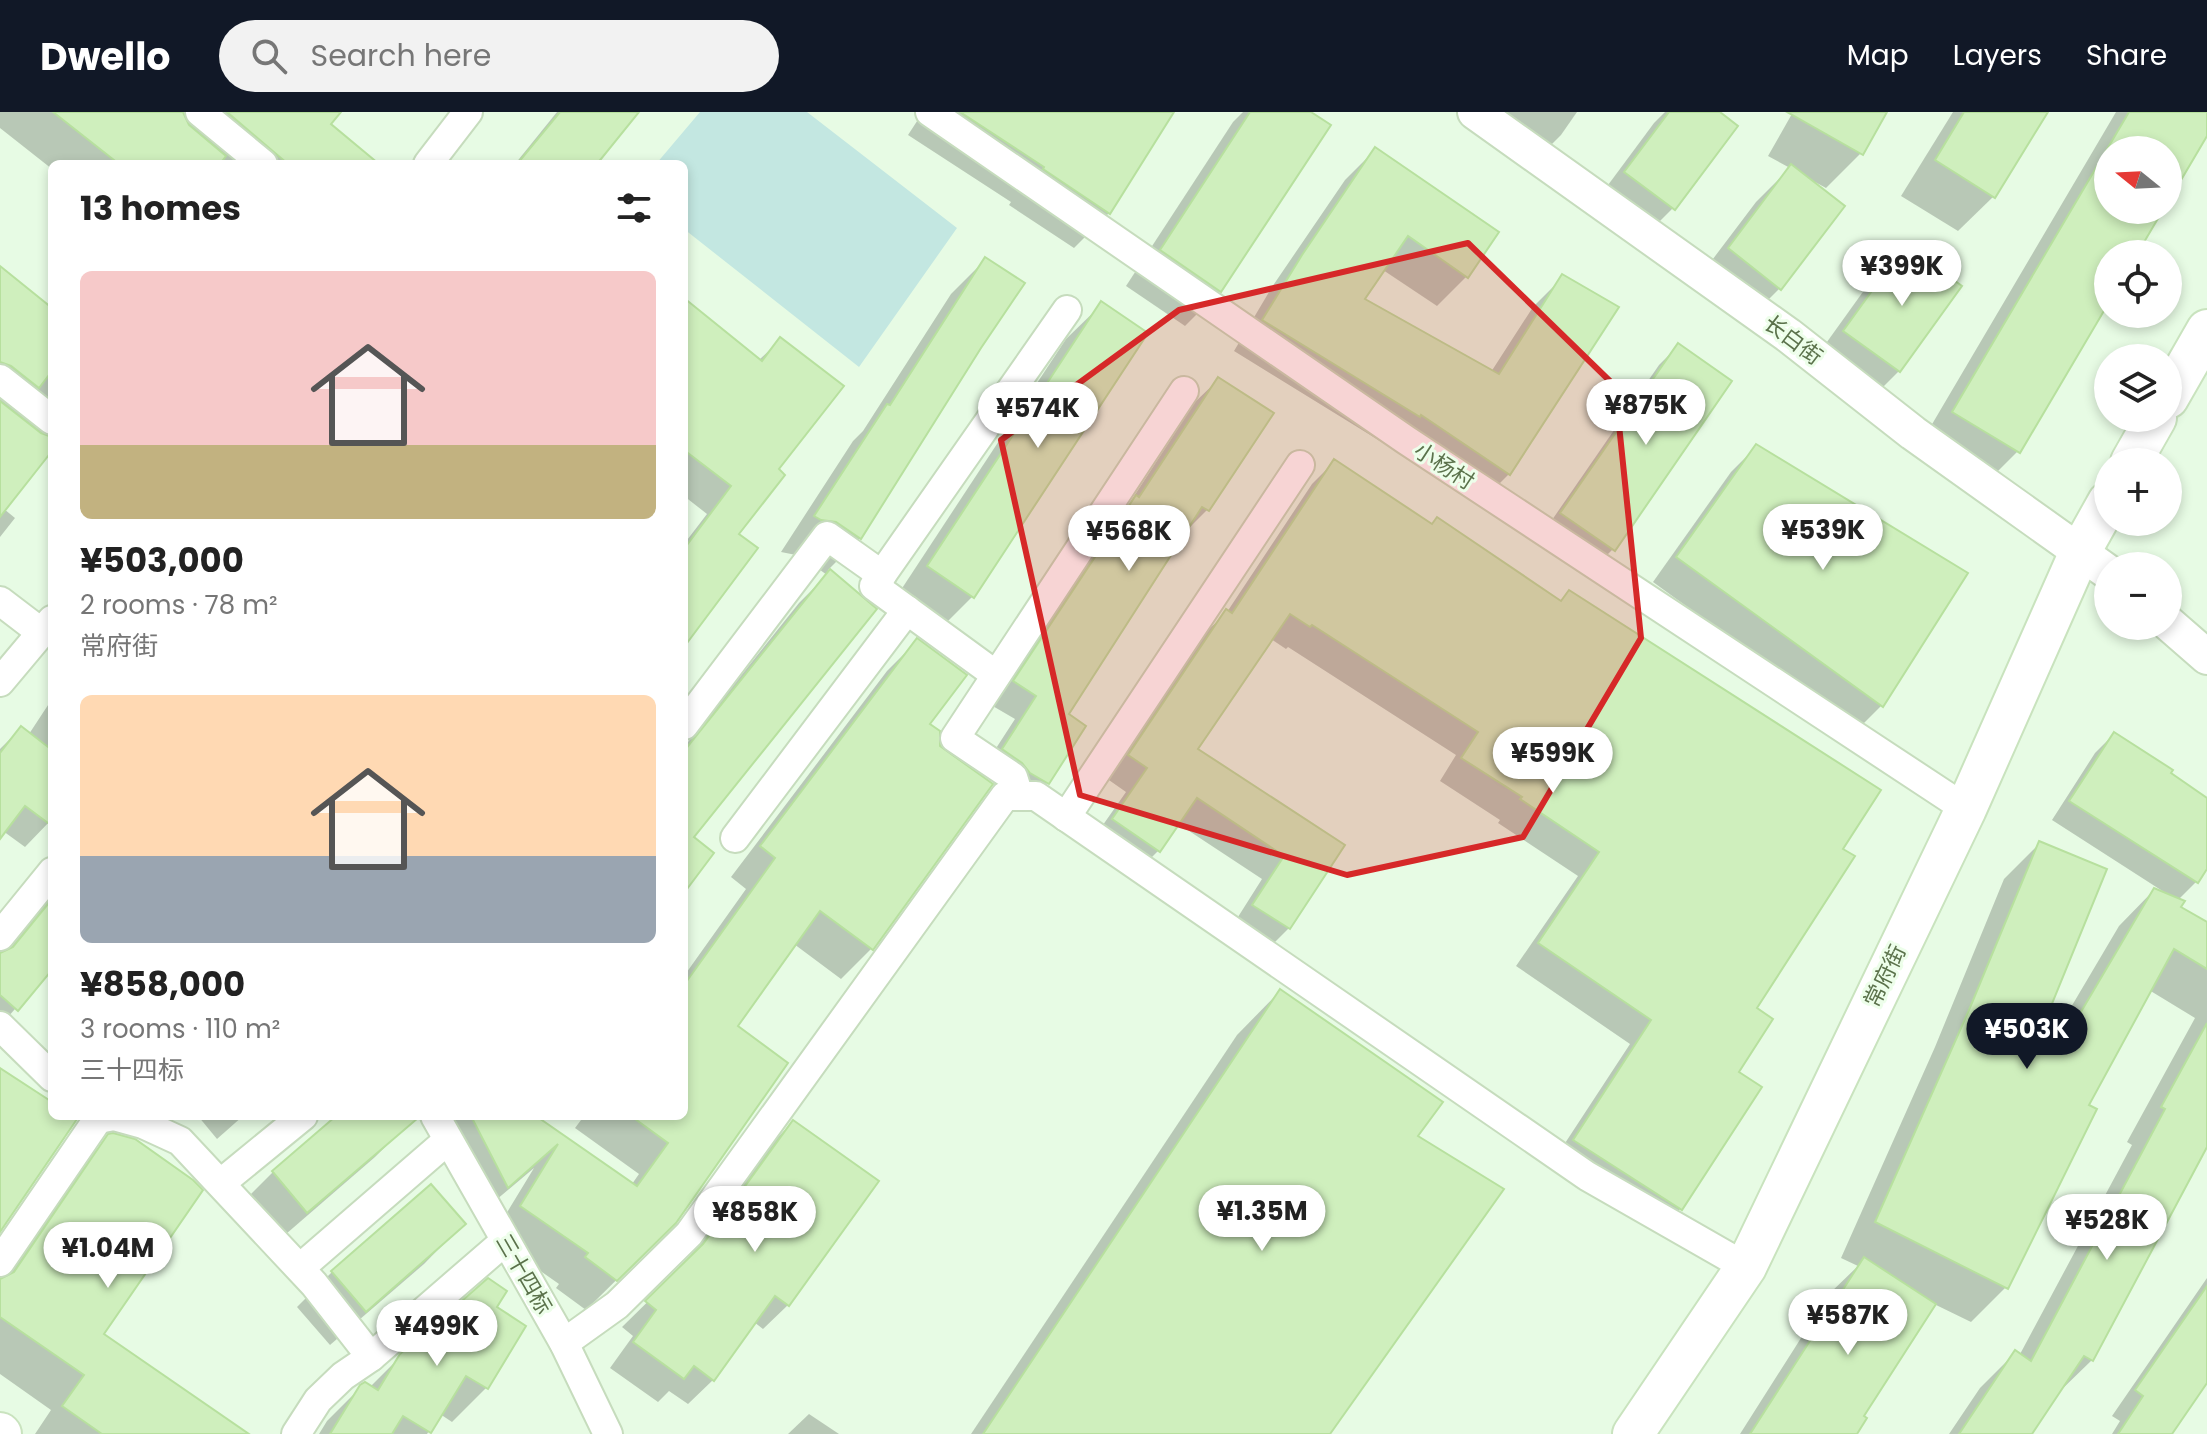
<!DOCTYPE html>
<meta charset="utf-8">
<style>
body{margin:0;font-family:Poppins,"Noto Sans SC",sans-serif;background:#f2f2f2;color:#222;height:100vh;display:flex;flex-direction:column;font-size:30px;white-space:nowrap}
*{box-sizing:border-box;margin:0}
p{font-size:26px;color:#767676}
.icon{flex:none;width:44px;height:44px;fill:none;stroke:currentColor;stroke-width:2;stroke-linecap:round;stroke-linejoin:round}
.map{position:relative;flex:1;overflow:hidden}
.side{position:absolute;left:48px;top:48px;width:640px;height:960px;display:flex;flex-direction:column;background:#fff;border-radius:12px;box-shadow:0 4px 12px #0003}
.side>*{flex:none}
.needle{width:52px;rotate:288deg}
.fabs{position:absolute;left:2094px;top:24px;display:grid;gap:16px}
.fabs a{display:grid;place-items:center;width:88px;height:88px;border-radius:50%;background:#fff;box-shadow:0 4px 12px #0003;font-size:40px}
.price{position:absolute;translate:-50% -68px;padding:0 18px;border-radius:28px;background:#fff;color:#222;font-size:26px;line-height:52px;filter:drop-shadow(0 2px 4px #0008)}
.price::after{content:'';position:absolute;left:50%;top:48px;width:24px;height:18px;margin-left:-12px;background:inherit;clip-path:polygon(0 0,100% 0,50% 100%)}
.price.selected{background:#111827;color:#fff}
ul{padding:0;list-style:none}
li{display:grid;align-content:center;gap:16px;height:424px;padding:0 32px}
li span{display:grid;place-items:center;height:248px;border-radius:12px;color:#555}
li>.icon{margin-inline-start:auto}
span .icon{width:144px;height:144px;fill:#fffc;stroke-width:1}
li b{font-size:34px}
h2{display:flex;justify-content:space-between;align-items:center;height:96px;padding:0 32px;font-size:34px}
header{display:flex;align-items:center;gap:48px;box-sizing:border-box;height:112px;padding:0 40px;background:#111827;color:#fff}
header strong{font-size:38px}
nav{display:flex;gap:44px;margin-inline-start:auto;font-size:28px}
.search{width:560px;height:72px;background:#f2f2f2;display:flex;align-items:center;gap:20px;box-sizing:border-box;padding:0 28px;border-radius:44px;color:#767676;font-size:30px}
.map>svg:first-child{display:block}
</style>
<header>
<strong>Dwello</strong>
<div class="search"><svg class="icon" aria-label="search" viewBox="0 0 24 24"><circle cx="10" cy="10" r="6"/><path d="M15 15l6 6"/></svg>Search here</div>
<nav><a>Map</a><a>Layers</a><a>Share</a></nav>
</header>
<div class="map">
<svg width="2207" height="1322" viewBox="0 0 2207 1322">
<rect width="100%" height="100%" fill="#e7fbe4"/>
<!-- green -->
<path fill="#c3e7e1" d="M700 0H807L957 116 859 255 684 117V52H656Z"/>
<!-- shadow -->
<g fill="#0003">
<path d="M0 0H338L328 12 358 52H52V57L0 16Z"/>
<path d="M557 0H636L594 52H515Z"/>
<path d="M923 0H1172L1109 101 1074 136 1009 93 1011 90 908 23Z"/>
<path d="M1243 0H1307L1220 179 1185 214 1126 174 1233 10Z"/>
<path d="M1489 0H1577L1561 23 1526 58 1474 20Z"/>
<path d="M1665 0H1718L1673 96 1638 131 1591 96 1654 11Z"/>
<path d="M1793 0H1884L1861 41 1826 76 1815 70 1814 72 1780 176 1745 211 1694 172 1756 90 1790 56 1768 44Z"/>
<path d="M1953 0H2045L1994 84 1958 119 1901 84Z"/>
<path d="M2116 0H2207V20L2168 86V38H2108V98H2161L2135 142H2108V188L2018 339 1983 374 1918 336Z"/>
<path d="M1375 38 1467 164 1437 194 1383 158 1363 187 1491 260 1533 195 1563 165 1509 362 1479 392 1390 332 1388 334 1234 239 1272 175 1345 68Z"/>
<path d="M1905 135 1899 259 1864 294 1809 255 1870 170Z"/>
<path d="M986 147 1023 171 860 426 828 458 874 497 691 726 684 777V635L799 491 827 463 801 444 781 440 853 329 863 319 951 182Z"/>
<path d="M0 157 52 199V344L48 341 4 397 15 406 0 425Z"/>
<path d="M684 189 758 249 780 228 776 358 737 422 684 532V432L707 402 684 384Z"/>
<path d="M1102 192 973 484 938 519 893 490 1066 227Z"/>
<path d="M1678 234 1613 437 1594 456 1543 421 1659 253Z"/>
<path d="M1219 267 1271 302 1207 398 1184 421 1066 603 1047 671 1024 694 985 664 983 667 990 673 871 837 841 867 794 832 735 915 762 988 675 1110 586 1198 556 1176 559 1172 492 1125 534 1056 477 1104 432 1004H532L632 1072 639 1062 575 1016 584 1004H684V864L746 777 731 765 887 559 917 529 927 612 938 635 978 664 1015 607 991 593 1113 408 1127 395 1195 290Z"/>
<path d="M1756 335 1882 593 1857 618 1653 470 1731 360Z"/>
<path d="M1335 349 1431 413 1559 490 1569 480 1841 737 1754 897 1736 960 1759 976 1680 1097 1657 1120 1552 1051 1630 932 1516 854 1578 764 1498 711 1500 708 1440 669 1456 643 1288 535 1286 537 1271 527 1196 638 1342 734 1289 816 1266 839 1231 816 1262 767 1177 711 1159 738 1136 761 1091 730 1126 680 1106 666 1204 522 1227 500 1312 372Z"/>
<path d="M52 587V707L25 735 3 719 0 723V637L21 616 29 622Z"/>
<path d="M2114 622 2207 689V754L2196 770 2178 788V795L2207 812V1031L2092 1248 2056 1283 2030 1322H1949L1980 1276 2015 1241 2019 1244 2132 1033 2127 1030 2195 906 2149 878 2087 993 2006 1175 1971 1210 1934 1192 1861 1304 1855 1322H1740L1829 1182 1858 1154 1841 1146 1935 935 2004 767 2039 732 2037 922 2051 929 2119 814 2154 778 2163 782 2164 780 2052 708 2095 641Z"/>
<path d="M52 776V855L0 914V843L7 840 41 797 45 785Z"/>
<path d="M1280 879 1415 1025 1328 1322H971L1237 923Z"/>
<path d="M198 1004H243L217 1027Z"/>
<path d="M339 1004H405L410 1010 375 1045 271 1135 238 1095 273 1060Z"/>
<path d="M793 1010 788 1193 763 1217 754 1210 713 1268 688 1292 669 1279 658 1290 610 1256 633 1224 622 1215 679 1159 768 1035Z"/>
<path d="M109 1025 101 1222 246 1322H35L51 1298 0 1262V1167L74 1059Z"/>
<path d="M459 1116 424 1152 330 1233 297 1195 332 1160Z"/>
<path d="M2207 1166V1267L2169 1322H2112L2120 1309 2112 1304Z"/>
<path d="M464 1190 494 1196 524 1214 486 1276 452 1310 440 1302 427 1322H319L327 1309 362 1274 370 1275 401 1244 427 1228Z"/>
<path d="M809 1302 839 1322H788Z"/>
</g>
<!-- building -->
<g fill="#cfefbd" stroke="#b7e09e" stroke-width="2">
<path d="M53 0H183L189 13 226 44 220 52H119Z"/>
<path d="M227 0H341L331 12 379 52H288Z"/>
<path d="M560 0H639L597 52H517Z"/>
<path d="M960 0H1174L1110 102 1043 57 1044 55Z"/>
<path d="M1250 0H1311L1331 13 1221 180 1160 138Z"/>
<path d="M1669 0H1720L1738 14 1675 98 1624 60Z"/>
<path d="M1787 0H1887L1863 43Z"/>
<path d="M1964 0H2048L1995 86 1935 48Z"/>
<path d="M2129 0H2207V24L2168 90V38H2108V98H2163L2137 142H2108V192L2020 341 1952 300Z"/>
<path d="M1375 35 1499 120 1468 166 1408 124 1365 187 1499 262 1562 162 1619 195 1510 363 1421 303 1420 305 1262 208 1302 143Z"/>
<path d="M1791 52 1845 94 1781 178 1728 136Z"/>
<path d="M1905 133 1962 174 1900 260 1843 219Z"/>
<path d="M985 145 1025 171 981 236 861 427 836 410 821 408 814 404 887 292 890 293Z"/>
<path d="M0 154 52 196V259L39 276 11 254 0 250Z"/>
<path d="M684 186 762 249 780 225 844 274 779 357 785 363 739 422 758 436 684 535V437L731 374 684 338Z"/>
<path d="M1101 189 1148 221 974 486 927 454Z"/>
<path d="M1678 231 1732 269 1615 439 1560 401Z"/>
<path d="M1218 265 1274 301 1209 399 1202 395 1069 602 1086 614 1049 672 1030 661 1022 651 1002 637 1036 584 1013 569 1136 383 1139 385Z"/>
<path d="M0 289 41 321 52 325V339L0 405Z"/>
<path d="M1756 332 1968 461 1883 595 1676 445Z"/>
<path d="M1334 347 1432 412 1437 405 1561 489 1569 478 1881 678 1843 737 1855 744 1757 896 1773 907 1739 960 1762 975 1682 1098 1573 1028 1651 908 1538 831 1599 740 1520 687 1522 685 1461 646 1478 620 1312 513 1310 515 1290 502 1198 637 1345 733 1290 817 1252 793 1284 744 1197 686 1160 740 1112 707 1147 656 1128 643 1226 497 1232 501Z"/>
<path d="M830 457 877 497 694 725 714 741 684 781V639Z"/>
<path d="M917 526 967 563 930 612 940 619V634L993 672 873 838 820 799 738 914 788 951 676 1111 617 1169 585 1145 588 1141 520 1094 558 1032 508 1076 471 1004H536L637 1074 668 1031 631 1004H684V873L775 746 760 734Z"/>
<path d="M21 614 52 638V714L25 694 0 727V641Z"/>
<path d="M2114 620 2173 658 2171 661 2207 686V757L2198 771 2069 689Z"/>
<path d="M2039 729 2107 757 2040 921 2062 932 2154 776 2185 789 2181 795 2207 810V857L2174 837 2089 993 2097 997 2008 1177 1875 1110 1969 898Z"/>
<path d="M52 787V858L18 899 0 883V841L13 835Z"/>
<path d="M1280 877 1443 990 1418 1024 1504 1077 1330 1322H983Z"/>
<path d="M2207 911V1035L2093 1249 2084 1244 2032 1322H1959L2015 1238 2031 1249 2165 997 2161 995Z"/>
<path d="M0 956 52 990V1004H73L77 1007 0 1120Z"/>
<path d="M336 1004 418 1006 307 1101 272 1059Z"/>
<path d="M793 1008 879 1069 789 1194 775 1184 714 1269 694 1254 684 1267 633 1230 656 1198 645 1189 703 1132Z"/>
<path d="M113 1021 135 1027 193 1068 203 1078 104 1222 249 1322H102L62 1294 84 1263 0 1205V1167L14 1160 108 1022Z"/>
<path d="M431 1072 466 1112 366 1200 331 1159Z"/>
<path d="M1864 1145 1936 1192 1864 1304 1867 1306 1857 1322H1750Z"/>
<path d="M488 1166 507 1179 497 1195 526 1214 488 1277 466 1264 431 1321 403 1304 392 1322H330L360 1273 365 1270 378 1278 400 1242 422 1223 436 1232 463 1188Z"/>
<path d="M2207 1174V1271L2172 1322H2118L2143 1284 2135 1278Z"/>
</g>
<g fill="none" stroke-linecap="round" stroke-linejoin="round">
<!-- minor casing -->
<g stroke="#c6dcbd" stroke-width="32">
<g id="minor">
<path d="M200 0 263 52"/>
<path d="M930 0 1406 328 1966 697"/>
<path d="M428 52 468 0"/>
<path d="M0 267 52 308"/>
<path d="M0 489 42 521"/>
<path d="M996 563 874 474 1067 198"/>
<path d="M0 570 52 508"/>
<path d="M684 613 827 424 882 463"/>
<path d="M1019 684 1013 665 955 626 1184 279"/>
<path d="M1066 705 1300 353"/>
<path d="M735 726 907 498"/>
<path d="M0 824 52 760"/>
<path d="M0 914 52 965"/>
<path d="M435 1004 564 1231 608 1322"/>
<path d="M98 1007 114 1004 143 1012 180 1029 314 1172 371 1245"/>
<path d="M221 1071 303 1004"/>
<path d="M0 1150 98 1007 94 1004"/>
<path d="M300 1156 448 1028"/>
<path d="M564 1231 617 1193 689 1122 1005 684H1036L1587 1064 1746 1155"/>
<path d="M296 1322 318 1288 343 1264 371 1245 505 1129"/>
</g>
</g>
<!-- tertiary casing -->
<g stroke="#c6dcbd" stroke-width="38">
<g id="tertiary">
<path d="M1475 0 1788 223 1913 321 2108 460"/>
<path d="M2168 511 2207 545"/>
</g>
</g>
<!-- secondary casing -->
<g stroke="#c9e3be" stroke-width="44">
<g id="secondary">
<path d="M2168 286 2207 218"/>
<path d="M2131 350 2156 306"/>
<path d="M0 1321 1 1322"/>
<path d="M1633 1322 1746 1155 1966 697 2080 440 2108 390"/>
</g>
</g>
<!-- minor -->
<use href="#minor" stroke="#fff" stroke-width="28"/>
<!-- tertiary -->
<use href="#tertiary" stroke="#fff" stroke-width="34"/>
<!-- secondary -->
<use href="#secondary" stroke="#fff" stroke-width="40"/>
</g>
<!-- marked area -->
<path fill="#d62828" fill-opacity="0.2" stroke="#d62828" stroke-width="6" stroke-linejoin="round" d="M1468 131 1615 274 1641 526 1523 725 1347 763 1080 683 1001 328 1179 198Z"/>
<g text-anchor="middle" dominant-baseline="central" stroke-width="6" stroke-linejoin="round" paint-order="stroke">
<!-- street labels -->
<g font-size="22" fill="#5b724b" stroke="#edfeea">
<text transform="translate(1793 228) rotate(37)">长白街</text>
<text transform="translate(1444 354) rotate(33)">小杨村</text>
<text transform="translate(1885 864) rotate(-64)">常府街</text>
<text transform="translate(524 1162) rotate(60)">三十四标</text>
</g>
</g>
</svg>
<div class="fabs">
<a><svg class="needle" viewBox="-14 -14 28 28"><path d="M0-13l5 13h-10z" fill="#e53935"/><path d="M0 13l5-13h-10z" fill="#767676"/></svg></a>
<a><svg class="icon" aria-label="locate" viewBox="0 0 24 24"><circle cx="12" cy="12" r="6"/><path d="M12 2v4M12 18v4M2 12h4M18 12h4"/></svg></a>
<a><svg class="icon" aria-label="layers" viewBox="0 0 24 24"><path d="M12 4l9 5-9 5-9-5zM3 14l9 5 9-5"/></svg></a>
<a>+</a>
<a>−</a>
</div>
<b class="price" style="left:1902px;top:196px">¥399K</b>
<b class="price" style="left:1646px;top:335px">¥875K</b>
<b class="price" style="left:1038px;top:338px">¥574K</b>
<b class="price" style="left:1823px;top:460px">¥539K</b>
<b class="price" style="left:1129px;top:461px">¥568K</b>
<b class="price" style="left:1553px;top:683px">¥599K</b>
<b class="price selected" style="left:2027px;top:959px">¥503K</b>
<b class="price" style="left:1262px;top:1141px">¥1.35M</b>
<b class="price" style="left:755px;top:1142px">¥858K</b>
<b class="price" style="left:2107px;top:1150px">¥528K</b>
<b class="price" style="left:108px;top:1178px">¥1.04M</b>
<b class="price" style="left:1848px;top:1245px">¥587K</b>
<b class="price" style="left:437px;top:1256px">¥499K</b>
<section class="side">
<h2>13 homes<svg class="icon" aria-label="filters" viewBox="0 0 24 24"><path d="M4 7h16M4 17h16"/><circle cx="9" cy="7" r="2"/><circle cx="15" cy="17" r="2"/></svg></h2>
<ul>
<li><span style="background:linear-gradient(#f6c9c9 70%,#c2b280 0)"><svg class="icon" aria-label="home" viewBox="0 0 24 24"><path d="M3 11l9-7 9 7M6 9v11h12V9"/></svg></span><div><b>¥503,000</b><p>2 rooms · 78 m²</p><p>常府街</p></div></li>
<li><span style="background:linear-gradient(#ffd9b3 65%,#9aa5b1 0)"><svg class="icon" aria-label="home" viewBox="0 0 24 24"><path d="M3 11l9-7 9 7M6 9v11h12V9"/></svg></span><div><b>¥858,000</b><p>3 rooms · 110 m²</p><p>三十四标</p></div></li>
</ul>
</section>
</div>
